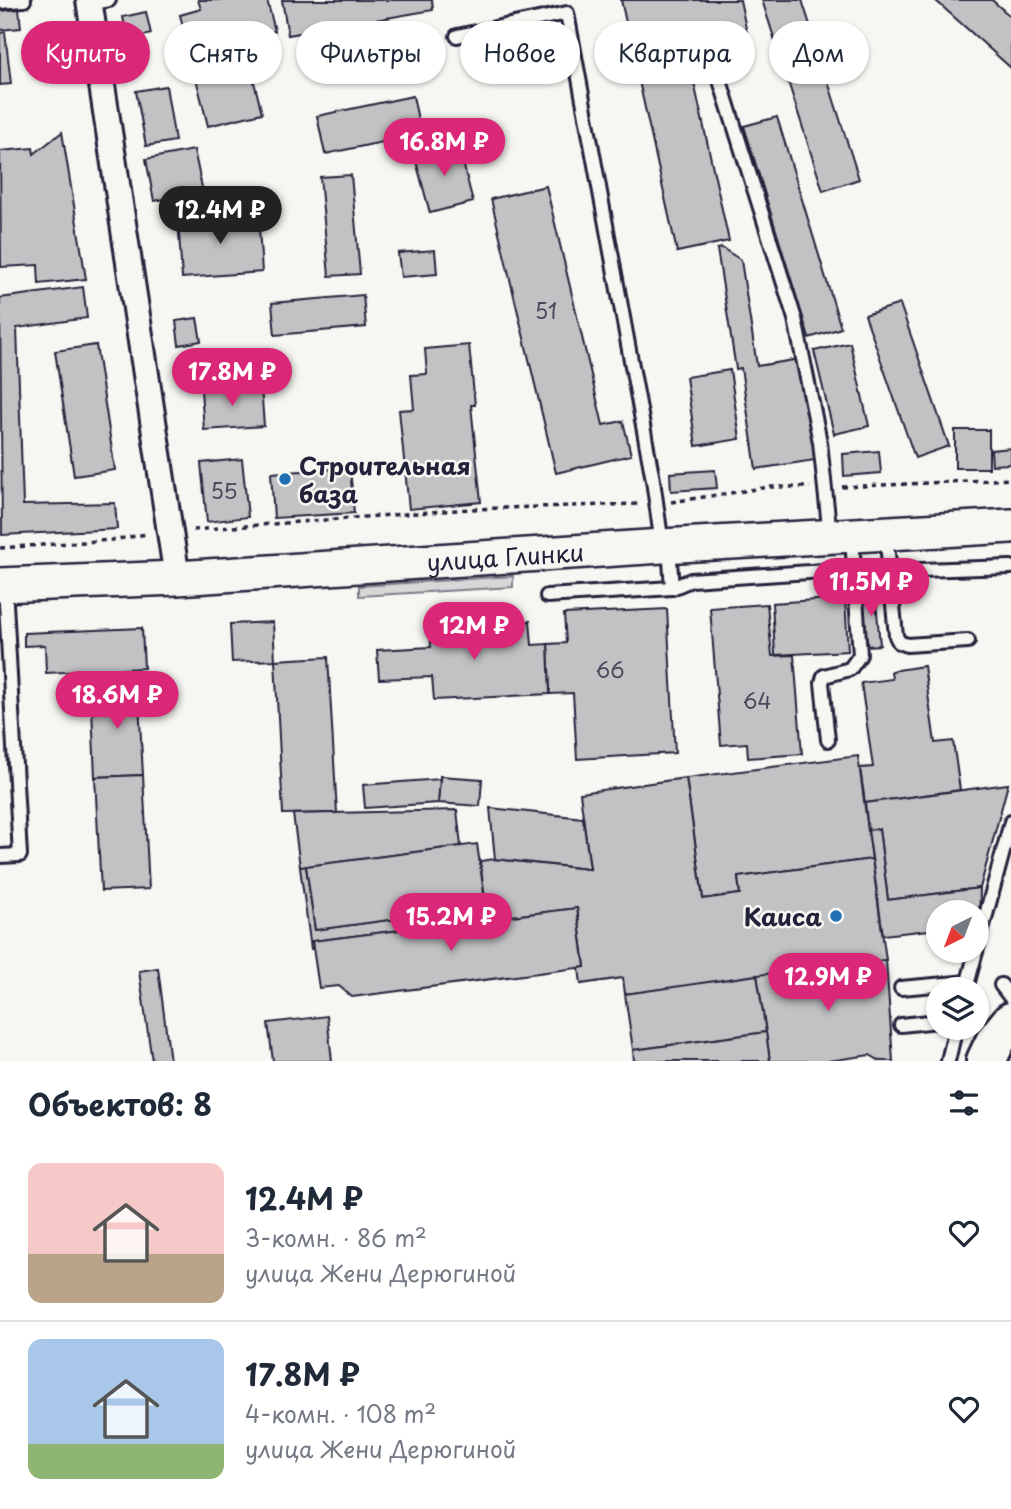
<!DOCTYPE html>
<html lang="ru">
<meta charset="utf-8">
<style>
body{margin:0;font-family:"Playpen Sans",sans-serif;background:#f6f6f7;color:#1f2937;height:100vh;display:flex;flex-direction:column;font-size:26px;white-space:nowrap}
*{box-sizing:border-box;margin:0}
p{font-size:23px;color:#747a83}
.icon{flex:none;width:38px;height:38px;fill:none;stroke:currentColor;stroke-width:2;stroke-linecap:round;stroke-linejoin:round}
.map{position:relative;height:1061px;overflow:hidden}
.side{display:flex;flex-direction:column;background:#fff;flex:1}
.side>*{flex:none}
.guide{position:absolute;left:21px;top:21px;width:970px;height:63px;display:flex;gap:14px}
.needle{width:46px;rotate:222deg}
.fabs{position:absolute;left:926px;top:900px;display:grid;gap:14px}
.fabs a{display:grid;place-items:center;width:63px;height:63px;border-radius:50%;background:#fff;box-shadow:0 2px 5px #0004;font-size:35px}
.price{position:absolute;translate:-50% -60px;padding:0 16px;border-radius:24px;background:#db2777;color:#fff;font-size:23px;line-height:46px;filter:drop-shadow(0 2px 4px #0008)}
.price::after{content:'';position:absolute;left:50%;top:42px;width:21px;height:16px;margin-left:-10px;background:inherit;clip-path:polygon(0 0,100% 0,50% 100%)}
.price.current{background:#222;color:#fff}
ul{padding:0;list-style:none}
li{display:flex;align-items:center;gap:21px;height:175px;padding:0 28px}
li+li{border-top:2px solid #e0e1e3}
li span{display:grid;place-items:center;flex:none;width:196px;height:140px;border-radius:14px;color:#555}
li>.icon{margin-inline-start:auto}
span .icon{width:84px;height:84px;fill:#fffc;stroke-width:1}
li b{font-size:30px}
h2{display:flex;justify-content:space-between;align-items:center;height:84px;padding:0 28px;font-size:30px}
.chip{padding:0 24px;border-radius:32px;background:#fff;box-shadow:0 2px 5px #0004;font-size:24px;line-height:63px}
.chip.current{background:#db2777;color:#fff}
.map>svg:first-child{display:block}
</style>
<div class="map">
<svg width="1011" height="1061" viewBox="0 0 1011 1061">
<rect width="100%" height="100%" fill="#f6f6f2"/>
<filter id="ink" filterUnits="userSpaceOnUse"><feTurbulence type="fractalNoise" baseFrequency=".0143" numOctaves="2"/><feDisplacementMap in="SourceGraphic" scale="14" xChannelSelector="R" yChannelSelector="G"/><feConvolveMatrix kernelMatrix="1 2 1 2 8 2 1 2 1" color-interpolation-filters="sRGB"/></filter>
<g filter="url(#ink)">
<!-- green -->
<path fill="#d7d7d7" stroke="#7c7c89" stroke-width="2" d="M513 576V587L359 596V586Z"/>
<!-- building -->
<g fill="#c2c2c4" stroke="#22223b" stroke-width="2">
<path d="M198 0H267L275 31 243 39 262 113 208 126 180 15 201 9Z"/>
<path d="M282 0H432L433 10 288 35Z"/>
<path d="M621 0H740L747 33 686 46 729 241 677 252Z"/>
<path d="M762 0H802L859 179 823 191Z"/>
<path d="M935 0H992L1011 17V68Z"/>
<path d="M19 9 21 28 0 30V11Z"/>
<path d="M146 12 151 34 128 40 123 17Z"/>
<path d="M5 32 11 84 0 85V33Z"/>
<path d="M166 86 175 141 146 146 136 91Z"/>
<path d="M413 96 421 134 325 154 317 116Z"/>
<path d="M777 117 841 328 809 338 744 126Z"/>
<path d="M62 132 86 279 39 284 38 265 1 267 0 151 33 148 34 154Z"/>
<path d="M458 143 473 202 430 213 414 154Z"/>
<path d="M194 150 203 192 154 201 146 159Z"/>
<path d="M351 175 360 274 329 276 320 177Z"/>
<path d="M546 186 603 425 623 421 631 455 556 473 491 199Z"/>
<path d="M258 213 262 272 182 278 178 219Z"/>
<path d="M722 248 741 260 757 366 800 359 815 460 756 469 741 368 736 369 717 249Z"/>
<path d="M435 250 437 274 401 277 398 253Z"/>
<path d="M83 287 87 318 17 328 23 505 115 503 117 529 2 535 0 298Z"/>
<path d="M363 295 366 327 275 335 272 303Z"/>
<path d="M900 304 949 446 915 458 865 315Z"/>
<path d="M197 318 201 341 179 345 176 321Z"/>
<path d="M850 343 869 426 834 434 814 351Z"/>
<path d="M96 345 115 470 74 476 55 351Z"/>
<path d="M469 345 475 405H471L481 502 409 509 399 410 414 409 411 375 427 374 425 349Z"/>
<path d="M730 370 740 439 696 446 686 377Z"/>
<path d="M261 386 264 426 204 430 201 390Z"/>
<rect x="955" y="430" width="34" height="38"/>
<path d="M1011 448V464L992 465 991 450Z"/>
<path d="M879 451 881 473 844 476 843 454Z"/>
<path d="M242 459 248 517 207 522 201 463Z"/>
<path d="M350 468 354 513 274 518 271 473Z"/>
<path d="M715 470 717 488 671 491 670 473Z"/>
<path d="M875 590 880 645 867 646 862 591Z"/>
<path d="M845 598 848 651 775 655 772 603Z"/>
<path d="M767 604 772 656 794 655 802 754 748 758 747 743 721 745 710 608Z"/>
<path d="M667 609 675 753 577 759 573 693 550 694 548 644 566 643 564 614Z"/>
<path d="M530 621 532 645 548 644 550 694 434 700 432 677 379 679 377 650 431 647 430 626Z"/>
<path d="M273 622 275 660 232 662 230 624Z"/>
<path d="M142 628 144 668 46 673 45 645 24 646V633Z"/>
<path d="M328 657 337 813 283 814 275 660Z"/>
<path d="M924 666 935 743 953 741 960 790 865 803 860 768 873 767 861 683 892 679 891 671Z"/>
<path d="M126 669 127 684 114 685V670Z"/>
<path d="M138 684 143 775 95 777 91 686Z"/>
<path d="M858 756 872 859 738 877 740 894 703 899 686 778Z"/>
<path d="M143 775 149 889 101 891 95 777Z"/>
<path d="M440 776 482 779 480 806 438 803Z"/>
<path d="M686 778 703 899 740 894 738 877 872 859 886 960 625 994 623 978 581 984 579 968 585 967 577 908 312 941 314 949H311L300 867 306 866 315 930 486 907 480 861 495 859 590 869 580 793Z"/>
<path d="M440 779 438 803 365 808 363 785Z"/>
<path d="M1008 784 980 888 888 900 879 829 868 830 865 803Z"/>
<path d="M490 808 583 818 590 869 495 859Z"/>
<path d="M457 810 461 846 300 867 293 814Z"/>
<path d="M879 829 888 900 980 888 979 929H976V912H938V929L883 935 868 830Z"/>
<path d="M477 844 486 907 315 930 306 866Z"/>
<path d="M577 908 585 967 352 997 339 986 319 988 312 941Z"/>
<path d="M886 960 893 1061H880L870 1055 828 1061H770L757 975Z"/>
<path d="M158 968 170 1061H152L139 971Z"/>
<path d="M757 975 766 1032 633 1050 625 994Z"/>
<path d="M327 1016 332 1061H273L268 1023Z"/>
<path d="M766 1032 770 1061H634L633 1050Z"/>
</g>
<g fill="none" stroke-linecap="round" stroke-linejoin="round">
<!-- service casing -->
<g stroke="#22223b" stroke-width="18">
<g id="service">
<path d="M0 2 24 0"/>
<path d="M89 4 109 0"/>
<path d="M457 36 567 13 653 480 662 545"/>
<path d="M712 55 795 319 820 442 830 536"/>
<path d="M886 533 896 636 899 642 907 645 968 641"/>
<path d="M669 547 672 588"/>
<path d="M890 571 1011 567"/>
<path d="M547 596 672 588 691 580 854 569 852 536"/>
<path d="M828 740 822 683 824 676 850 669 860 655 854 569"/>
<path d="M0 856 20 855 5 585"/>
<path d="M1001 985 1011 998"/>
<path d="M901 988 968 982"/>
<path d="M966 989 1011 822"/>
<path d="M901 1025 938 1021"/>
<path d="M948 1061 956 1027"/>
</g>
</g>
<!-- minor casing -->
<g stroke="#22223b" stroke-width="30">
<path id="minor" d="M89 0 177 578"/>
</g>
<!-- secondary casing -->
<g stroke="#22223b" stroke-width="38">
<g id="secondary">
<path id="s1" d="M0 585 177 578 662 546 1011 526"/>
</g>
</g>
<!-- primary casing -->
<g stroke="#22223b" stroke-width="44">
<path id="primary" d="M986 1061 996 1040 1011 1022"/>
</g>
<!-- path -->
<g stroke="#22223b" stroke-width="3.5" stroke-dasharray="5 5" stroke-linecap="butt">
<path d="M842 487 1011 479"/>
<path d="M671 502 769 487H810"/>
<path d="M193 530 470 509 639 504"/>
<path d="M0 548 112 540 147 534"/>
</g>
<!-- service -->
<use href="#service" stroke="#f6f6f2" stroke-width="12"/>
<!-- minor -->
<use href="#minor" stroke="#f6f6f2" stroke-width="24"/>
<!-- secondary -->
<use href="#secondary" stroke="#f6f6f2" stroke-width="33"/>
<!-- primary -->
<use href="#primary" stroke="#f6f6f2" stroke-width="38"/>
</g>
</g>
<!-- markers -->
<g fill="#1f6fb2" stroke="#f6f6f2" stroke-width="2.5">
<circle cx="285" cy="479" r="7"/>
<circle cx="836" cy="916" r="7"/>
</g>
<g text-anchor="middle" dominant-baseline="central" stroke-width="5" stroke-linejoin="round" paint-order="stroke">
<!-- number labels -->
<g font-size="21" fill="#4a4a5d">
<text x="546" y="310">51</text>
<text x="224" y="490">55</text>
<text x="610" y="669">66</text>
<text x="757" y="700">64</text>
</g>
<!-- poi labels -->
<g font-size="24" font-weight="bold" fill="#22223b" stroke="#f6f6f2" text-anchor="start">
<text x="299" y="465">Строительная<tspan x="299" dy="28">база</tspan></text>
<text x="822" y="916" text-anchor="end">Каиса</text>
</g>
<!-- street labels -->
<g font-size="24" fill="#22223b" stroke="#f6f6f2">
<text stroke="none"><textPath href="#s1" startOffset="506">улица Глинки</textPath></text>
</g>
</g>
</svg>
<div class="fabs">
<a><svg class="needle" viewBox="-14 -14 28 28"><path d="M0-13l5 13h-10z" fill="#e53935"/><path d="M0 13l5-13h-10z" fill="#747a83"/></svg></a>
<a><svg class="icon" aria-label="layers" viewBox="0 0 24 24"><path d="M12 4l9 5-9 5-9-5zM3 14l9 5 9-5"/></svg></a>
</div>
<b class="price" style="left:444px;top:178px">16.8M ₽</b>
<b class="price current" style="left:220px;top:246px">12.4M ₽</b>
<b class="price" style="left:232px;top:408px">17.8M ₽</b>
<b class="price" style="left:871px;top:618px">11.5M ₽</b>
<b class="price" style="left:474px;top:662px">12M ₽</b>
<b class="price" style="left:117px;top:731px">18.6M ₽</b>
<b class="price" style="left:451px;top:953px">15.2M ₽</b>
<b class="price" style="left:828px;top:1013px">12.9M ₽</b>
<div class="guide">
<a class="chip current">Купить</a>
<a class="chip">Снять</a>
<a class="chip">Фильтры</a>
<a class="chip">Новое</a>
<a class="chip">Квартира</a>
<a class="chip">Дом</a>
</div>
</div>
<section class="side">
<h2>Объектов: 8<svg class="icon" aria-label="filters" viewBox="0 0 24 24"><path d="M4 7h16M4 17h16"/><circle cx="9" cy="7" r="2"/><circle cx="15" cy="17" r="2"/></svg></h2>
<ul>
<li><span style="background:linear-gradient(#f6c9c9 65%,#b9a48a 0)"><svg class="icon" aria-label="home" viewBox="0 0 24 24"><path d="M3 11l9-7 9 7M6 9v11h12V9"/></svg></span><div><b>12.4M ₽</b><p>3-комн. · 86 m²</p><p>улица Жени Дерюгиной</p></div><svg class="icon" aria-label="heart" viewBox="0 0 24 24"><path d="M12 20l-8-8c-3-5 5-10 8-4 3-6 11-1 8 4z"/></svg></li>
<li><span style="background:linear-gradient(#a9c7e8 75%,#8fb573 0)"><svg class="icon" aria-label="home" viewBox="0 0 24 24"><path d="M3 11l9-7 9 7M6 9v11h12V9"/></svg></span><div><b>17.8M ₽</b><p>4-комн. · 108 m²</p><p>улица Жени Дерюгиной</p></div><svg class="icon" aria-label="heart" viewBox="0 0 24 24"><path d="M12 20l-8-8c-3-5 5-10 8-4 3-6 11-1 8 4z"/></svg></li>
</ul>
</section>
